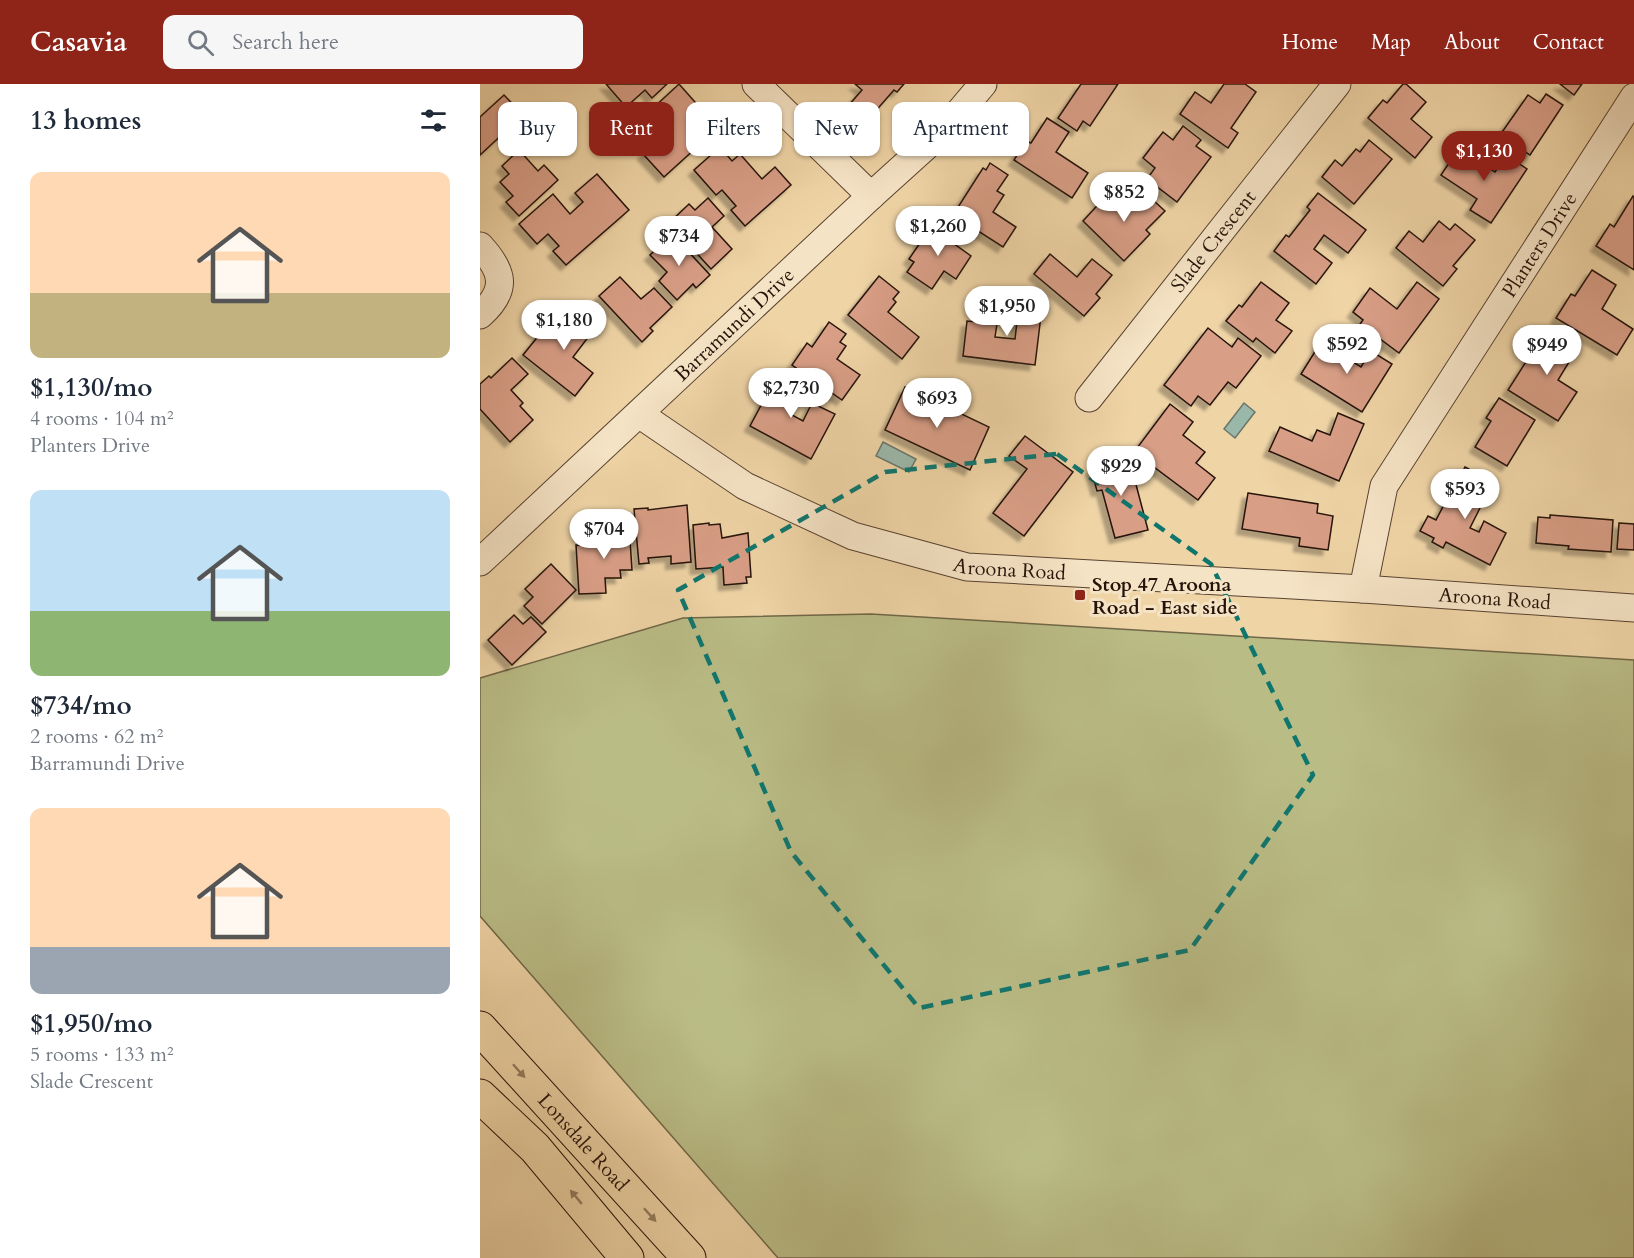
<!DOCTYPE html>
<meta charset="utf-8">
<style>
body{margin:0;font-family:Cardo,serif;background:#f6f6f7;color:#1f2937;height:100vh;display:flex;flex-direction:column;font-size:22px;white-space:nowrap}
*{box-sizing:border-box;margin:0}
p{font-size:20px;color:#747a83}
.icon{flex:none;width:33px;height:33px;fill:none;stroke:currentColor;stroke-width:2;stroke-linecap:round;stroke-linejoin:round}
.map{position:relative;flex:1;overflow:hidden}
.details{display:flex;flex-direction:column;background:#fff;width:480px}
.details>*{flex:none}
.hud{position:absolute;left:18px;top:18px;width:570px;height:54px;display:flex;gap:12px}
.price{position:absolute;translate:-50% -51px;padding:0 14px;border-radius:21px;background:#fff;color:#222;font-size:20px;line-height:39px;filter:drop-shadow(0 2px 3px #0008)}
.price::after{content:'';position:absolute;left:50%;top:36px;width:18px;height:14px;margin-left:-9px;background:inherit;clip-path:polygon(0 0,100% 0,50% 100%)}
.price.active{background:#8f2418;color:#fff}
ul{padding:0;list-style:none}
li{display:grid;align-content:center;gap:12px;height:318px;padding:0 30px}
li span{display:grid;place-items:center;height:186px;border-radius:12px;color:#555}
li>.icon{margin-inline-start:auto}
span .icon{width:108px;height:108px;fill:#fffc;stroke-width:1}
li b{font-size:26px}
h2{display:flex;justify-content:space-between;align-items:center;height:72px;padding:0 30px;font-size:26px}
.pill{padding:0 21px;border-radius:12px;background:#fff;box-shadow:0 2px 4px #0004;font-size:21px;line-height:54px}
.pill.active{background:#8f2418;color:#fff}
header{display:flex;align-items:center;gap:36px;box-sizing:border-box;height:84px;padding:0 30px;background:#8f2418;color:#fff}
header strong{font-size:28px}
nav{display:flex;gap:33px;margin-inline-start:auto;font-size:21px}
.search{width:420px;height:54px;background:#f6f6f7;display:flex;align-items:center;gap:15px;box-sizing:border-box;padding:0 21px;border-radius:12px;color:#747a83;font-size:22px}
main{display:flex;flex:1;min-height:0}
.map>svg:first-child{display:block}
</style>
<header>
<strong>Casavia</strong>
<div class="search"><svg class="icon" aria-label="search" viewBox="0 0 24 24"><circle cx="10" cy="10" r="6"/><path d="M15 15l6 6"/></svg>Search here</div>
<nav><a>Home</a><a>Map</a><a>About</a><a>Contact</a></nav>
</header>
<main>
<section class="details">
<h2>13 homes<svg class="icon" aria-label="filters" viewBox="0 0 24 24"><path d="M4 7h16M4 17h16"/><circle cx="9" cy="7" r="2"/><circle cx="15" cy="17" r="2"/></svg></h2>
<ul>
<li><span style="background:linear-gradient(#ffd9b3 65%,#c2b280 0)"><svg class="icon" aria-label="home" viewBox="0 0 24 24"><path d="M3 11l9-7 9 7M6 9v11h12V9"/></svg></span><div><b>$1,130/mo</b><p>4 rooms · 104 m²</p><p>Planters Drive</p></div></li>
<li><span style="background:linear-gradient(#bfe0f5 65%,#8fb573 0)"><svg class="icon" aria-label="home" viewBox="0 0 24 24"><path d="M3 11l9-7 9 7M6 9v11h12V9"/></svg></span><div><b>$734/mo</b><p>2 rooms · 62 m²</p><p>Barramundi Drive</p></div></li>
<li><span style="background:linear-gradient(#ffd9b3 75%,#9aa5b1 0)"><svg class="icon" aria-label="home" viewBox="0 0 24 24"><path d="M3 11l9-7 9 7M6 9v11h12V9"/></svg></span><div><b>$1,950/mo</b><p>5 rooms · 133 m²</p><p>Slade Crescent</p></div></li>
</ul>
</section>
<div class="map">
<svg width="1154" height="1174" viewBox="0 0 1154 1174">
<defs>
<filter id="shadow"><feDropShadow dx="-5.5" dy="5.5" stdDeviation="1.5" flood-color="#0004"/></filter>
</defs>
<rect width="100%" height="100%" fill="#efd4a6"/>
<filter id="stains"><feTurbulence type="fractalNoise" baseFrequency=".00333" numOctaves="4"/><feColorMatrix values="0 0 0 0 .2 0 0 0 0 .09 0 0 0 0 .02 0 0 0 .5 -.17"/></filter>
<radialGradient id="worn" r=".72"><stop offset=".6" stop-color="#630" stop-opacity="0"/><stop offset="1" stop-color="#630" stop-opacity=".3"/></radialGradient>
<!-- green -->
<path fill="#babc86" stroke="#706748" stroke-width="1.5" d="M391 530 1154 576V1174H298L0 832V594L203 534Z"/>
<!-- water -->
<g fill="#9ab8aa" stroke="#6b766a" stroke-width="1.5">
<path d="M764 319 775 328 755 354 744 345Z"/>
<path d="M403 358 436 375 429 388 396 372Z"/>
</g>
<!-- building -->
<g fill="#d89e86" stroke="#251209" stroke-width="1.5" filter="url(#shadow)">
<path d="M126 0H187L172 14 165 6 146 23Z"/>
<path d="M199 0 238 44 184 93 163 70 189 46 171 26Z"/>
<path d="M375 0H424L417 8 414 6 386 38 368 22 382 6Z"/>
<path d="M601 0H638L610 42 603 37 597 47 578 34Z"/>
<path d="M744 0H765L776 8 751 44 758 49 748 64 700 30 715 8 731 19Z"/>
<path d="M923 0H926L946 18 931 35 952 53 935 74 888 34 903 16 907 19Z"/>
<path d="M1080 0H1102L1094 11Z"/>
<path d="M1066 10 1083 21 1050 71 1020 51 1048 11 1060 19Z"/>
<path d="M24 11 43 31 0 71V33Z"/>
<path d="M567 34 589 48 576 68 608 89 592 114 534 76 546 57 551 59Z"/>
<path d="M703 42 721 56 716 62 731 73 697 118 667 95 675 84 663 74 683 48 693 56Z"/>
<path d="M889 56 912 75 874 120 842 93 855 76 862 82 876 65 880 68Z"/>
<path d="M240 63 252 77 260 70 282 95 295 83 311 101 265 142 251 126 256 122 242 106 236 111 214 86Z"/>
<path d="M979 64 1015 88 1026 71 1047 85 1011 139 990 126 997 115 961 91Z"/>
<path d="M39 66 58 87 64 81 78 96 39 132 26 118 33 112 20 98 29 90 22 82Z"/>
<path d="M510 79 528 91 517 107 524 111 513 128 536 143 523 163 473 131 503 84 506 86Z"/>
<path d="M117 90 149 126 86 181 73 167 79 162 68 150 57 160 39 140 73 110 90 130 103 118 95 109Z"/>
<path d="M663 107 685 127 666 146 670 150 644 177 603 137 626 112 643 128Z"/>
<path d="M838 109 886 146 868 169 844 151 834 165 852 179 836 200 794 167 806 151 809 153 830 126 827 123Z"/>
<path d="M1153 112 1154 113V186L1116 162 1130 140 1134 143Z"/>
<path d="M228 114 244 132 232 143 252 165 231 185 189 139 209 120 215 126Z"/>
<path d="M959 137 970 146 975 140 995 156 973 182 977 185 963 202 916 164 929 147 943 158Z"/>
<path d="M460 138 479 150 473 159 491 172 476 195 464 187 452 205 427 188 434 178 429 175 442 156 446 158Z"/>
<path d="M192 150 230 191 216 204 213 200 197 216 179 197 187 188 170 171Z"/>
<path d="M570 170 597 193 612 175 632 191 616 210 620 214 604 232 554 190Z"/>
<path d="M1112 186 1136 201 1122 225 1153 245 1137 271 1076 234 1091 210 1095 212Z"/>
<path d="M399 192 419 208 413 215 416 218 408 228 439 253 422 275 368 231Z"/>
<path d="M140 193 161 215 174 204 192 223 170 244 173 247 162 258 119 212Z"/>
<path d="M781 198 809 219 796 236 812 247 795 269 776 254 773 258 746 237 759 221 762 223Z"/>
<path d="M937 198 959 215 919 269 880 240 883 236 873 228 890 204 917 225Z"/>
<path d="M540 212 563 215 555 281 483 272 487 237 517 240 515 253 535 255Z"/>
<path d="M97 222 119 239 93 273 113 289 95 312 43 271 68 240 77 247Z"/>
<path d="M349 238 366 250 360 258 366 262 357 275 380 291 362 316 312 281 327 259 332 263Z"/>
<path d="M728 244 752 263 758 254 781 272 756 304 748 298 730 321 718 312 711 322 684 301Z"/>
<path d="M1073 244 1100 260 1078 296 1097 308 1078 337 1028 306 1049 273 1053 276Z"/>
<path d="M841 258 881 283 891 267 912 280 882 328 821 290Z"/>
<path d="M32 274 48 290 31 306 43 319 40 322 53 336 30 358 0 325V300L9 292 11 294Z"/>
<path d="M301 292 323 303 310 330 323 337 332 319 355 330 331 375 270 342 293 299 296 301Z"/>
<path d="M425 303 509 343 490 386 405 346Z"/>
<path d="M1019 314 1055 336 1027 382 995 363 1011 337 1006 334Z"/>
<path d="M690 320 713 338 703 351 725 368 716 379 735 394 718 416 654 368Z"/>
<path d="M858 329 884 340 859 397 789 367 800 343 832 357 837 346 850 351Z"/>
<path d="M545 352 593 388 544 452 513 429 547 385 529 372Z"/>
<path d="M649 374 668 446 635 454 622 406 617 407 611 385Z"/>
<path d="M985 383 1007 395 998 411 1005 414 990 444 999 448 1004 437 1026 449 1010 481 966 458 963 464 952 458 954 454 940 447 948 432 956 436 968 413 962 410 969 397 976 400Z"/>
<path d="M768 409 838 420 837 429 853 432 848 466 819 462 820 454 762 445Z"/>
<path d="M207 421 211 478 191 480V472L168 474 169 479 159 480 154 425 168 424V426Z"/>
<path d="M1070 431 1133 436 1131 468 1088 465 1089 462 1056 459 1058 433 1070 434Z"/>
<path d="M229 439V441L240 440 242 454 268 449 271 493H266L267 499 244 501 243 483 216 485 213 441Z"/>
<path d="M1139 439 1154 440V466L1137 465Z"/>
<path d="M149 441 152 486H140L141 494H125L126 509 99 510 96 461 122 462 120 445Z"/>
<path d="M71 480 96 506 62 540 44 522 53 513 45 505Z"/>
<path d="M34 531 43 540 51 533 66 548 32 581 8 556Z"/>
</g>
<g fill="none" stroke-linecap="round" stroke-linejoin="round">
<!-- minor casing -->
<g stroke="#584230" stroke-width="29">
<g id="minor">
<path d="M276 0 391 112"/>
<path d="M0 162C24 188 28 206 0 231"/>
<path id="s1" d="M609 314 857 0"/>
<path id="s2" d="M159 330 265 402 373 452 487 483 883 505 1154 524"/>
<path id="s3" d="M0 478 391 112 465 45 503 0"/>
<path id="s4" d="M883 505 904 402 1154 13"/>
</g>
</g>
<!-- major casing -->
<g stroke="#251209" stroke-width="35">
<g id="major">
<path id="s5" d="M0 944 209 1174"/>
<path d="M0 1012 55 1064 147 1174"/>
</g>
</g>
<!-- minor -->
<use href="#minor" stroke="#f5e3c5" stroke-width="27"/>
<!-- major -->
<use href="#major" stroke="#efd4a6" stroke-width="33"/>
</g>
<!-- one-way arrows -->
<defs><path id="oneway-solid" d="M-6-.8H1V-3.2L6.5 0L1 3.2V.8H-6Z" transform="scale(1.5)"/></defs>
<g fill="#947d5f">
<use href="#oneway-solid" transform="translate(39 987) rotate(48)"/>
<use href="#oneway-solid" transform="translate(96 1113) rotate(-130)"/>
<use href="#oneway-solid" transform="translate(170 1131) rotate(48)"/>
</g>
<!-- marked area -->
<path fill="none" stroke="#0f766e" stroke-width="4.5" stroke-dasharray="12 8" stroke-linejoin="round" d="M577 370 731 480 833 691 710 866 439 924 311 768 198 506 405 388Z"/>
<!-- markers -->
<rect fill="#8f2418" stroke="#f5e3c5" stroke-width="2" x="594" y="505" width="12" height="12" rx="3"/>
<g text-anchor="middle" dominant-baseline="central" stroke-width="6" stroke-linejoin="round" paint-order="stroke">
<!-- street labels -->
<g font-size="20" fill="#251209" stroke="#f5e3c5">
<text stroke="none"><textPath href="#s1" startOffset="200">Slade Crescent</textPath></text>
<text stroke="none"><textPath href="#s4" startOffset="392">Planters Drive</textPath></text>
<text stroke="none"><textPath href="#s3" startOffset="348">Barramundi Drive</textPath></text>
<text stroke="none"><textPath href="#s2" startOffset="408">Aroona Road</textPath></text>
<text stroke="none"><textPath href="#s2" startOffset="894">Aroona Road</textPath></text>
<text stroke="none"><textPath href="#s5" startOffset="154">Lonsdale Road</textPath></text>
</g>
<!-- poi labels -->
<g font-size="20" font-weight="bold" fill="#251209" stroke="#f5e3c5" text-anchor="start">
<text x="612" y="500">Stop 47 Aroona<tspan x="612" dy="23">Road - East side</tspan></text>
</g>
</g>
<rect width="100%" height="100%" filter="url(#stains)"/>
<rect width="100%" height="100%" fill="url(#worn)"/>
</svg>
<b class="price active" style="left:1004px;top:98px">$1,130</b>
<b class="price" style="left:644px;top:139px">$852</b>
<b class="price" style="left:458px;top:173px">$1,260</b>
<b class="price" style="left:199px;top:183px">$734</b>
<b class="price" style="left:527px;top:253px">$1,950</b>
<b class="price" style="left:84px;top:267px">$1,180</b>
<b class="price" style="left:867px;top:291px">$592</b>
<b class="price" style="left:1067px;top:292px">$949</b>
<b class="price" style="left:311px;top:335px">$2,730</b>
<b class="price" style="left:457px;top:345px">$693</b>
<b class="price" style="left:641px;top:413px">$929</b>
<b class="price" style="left:985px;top:436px">$593</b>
<b class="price" style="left:124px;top:476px">$704</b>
<div class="hud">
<a class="pill">Buy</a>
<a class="pill active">Rent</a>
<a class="pill">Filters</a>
<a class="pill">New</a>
<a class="pill">Apartment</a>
</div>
</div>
</main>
